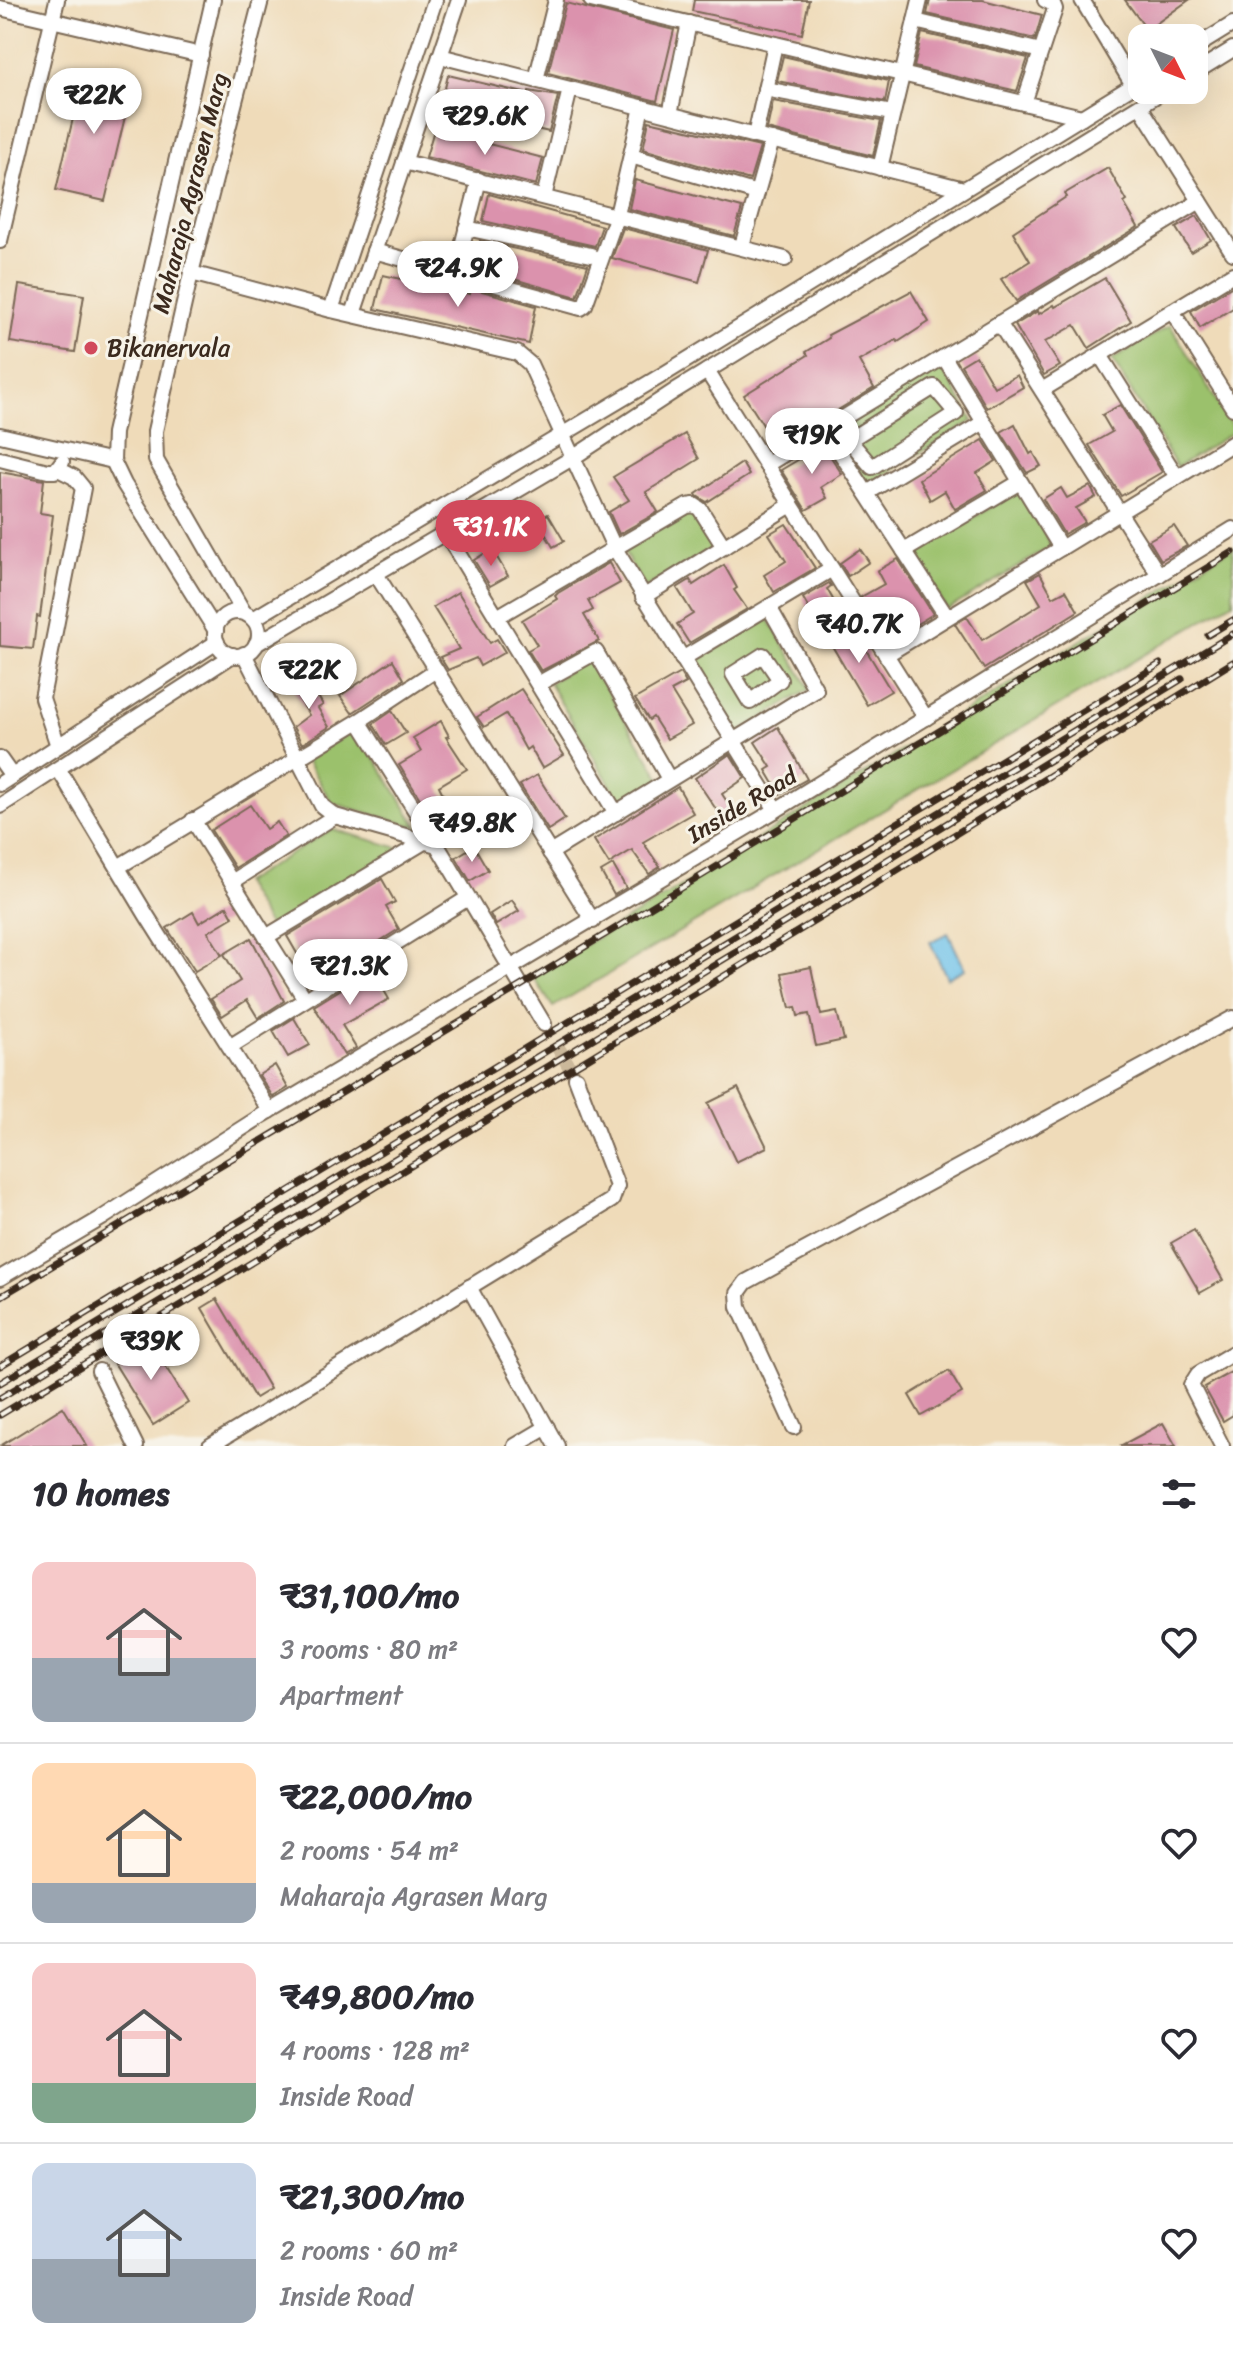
<!DOCTYPE html>
<meta charset="utf-8">
<style>
body{margin:0;font-family:Sriracha,sans-serif;background:#f7f7f7;color:#2b2b33;height:100vh;display:flex;flex-direction:column;font-size:30px;white-space:nowrap}
*{box-sizing:border-box;margin:0}
p{font-size:26px;color:#7c7c81}
.icon{flex:none;width:44px;height:44px;fill:none;stroke:currentColor;stroke-width:2;stroke-linecap:round;stroke-linejoin:round}
.map{position:relative;height:1446px;overflow:hidden}
.details{display:flex;flex-direction:column;background:#fff;flex:1}
.details>*{flex:none}
.needle{width:52px;rotate:132deg}
.fabs{position:absolute;left:1128px;top:24px;display:grid;gap:16px}
.fabs a{display:grid;place-items:center;width:80px;height:80px;border-radius:16px;background:#fff;box-shadow:0 8px 32px #0002;font-size:40px}
.price{position:absolute;translate:-50% -68px;padding:0 18px;border-radius:28px;background:#fff;color:#222;font-size:26px;line-height:52px;filter:drop-shadow(0 2px 4px #0008)}
.price::after{content:'';position:absolute;left:50%;top:48px;width:24px;height:18px;margin-left:-12px;background:inherit;clip-path:polygon(0 0,100% 0,50% 100%)}
.price.current{background:#d1495b;color:#fff}
ul{padding:0;list-style:none}
li{display:flex;align-items:center;gap:24px;height:200px;padding:0 32px}
li+li{border-top:2px solid #e1e1e2}
li span{display:grid;place-items:center;flex:none;width:224px;height:160px;border-radius:16px;color:#555}
li>.icon{margin-inline-start:auto}
span .icon{width:96px;height:96px;fill:#fffc;stroke-width:1}
li b{font-size:34px}
h2{display:flex;justify-content:space-between;align-items:center;height:96px;padding:0 32px;font-size:34px}
.map>svg:first-child{display:block}
</style>
<div class="map">
<svg width="1233" height="1446" viewBox="0 0 1233 1446">
<rect width="100%" height="100%" fill="#f7f3e8"/>
<filter id="ink" filterUnits="userSpaceOnUse"><feTurbulence type="fractalNoise" baseFrequency=".0125" numOctaves="2"/><feDisplacementMap in="SourceGraphic" scale="16" xChannelSelector="R" yChannelSelector="G"/><feConvolveMatrix kernelMatrix="1 2 1 2 8 2 1 2 1" color-interpolation-filters="sRGB"/></filter>
<filter id="wash" filterUnits="userSpaceOnUse"><feTurbulence type="fractalNoise" baseFrequency=".006" numOctaves="4" result="noise"/><feDisplacementMap in="SourceGraphic" scale="32" xChannelSelector="R" yChannelSelector="G"/><feGaussianBlur stdDeviation="1.8" result="paint"/><feColorMatrix in="noise" values="0 0 0 0 0 0 0 0 0 0 0 0 0 0 0 0 0 1.4 0 .05"/><feComposite in="paint" operator="in"/></filter>
<g filter="url(#wash)">
<rect width="100%" height="100%" fill="#efdbb9"/>
<!-- green -->
<g fill="#9bc16c" stroke="#6b7645" stroke-width="2">
<path d="M1170 325 1233 428V432L1177 467 1112 360Z"/>
<path d="M940 365 973 421 867 485 834 430Z"/>
<path d="M1019 490 1052 546 947 610 914 554Z"/>
<path d="M691 505 716 546 645 588 621 547Z"/>
<path d="M1233 547V602L553 1007 533 977Z"/>
<path d="M768 618 810 689 736 734 694 662Z"/>
<path d="M588 659 663 782 623 806 549 683Z"/>
<path d="M356 728 418 827 332 803 306 760Z"/>
<path d="M332 829 403 849 270 928 243 883Z"/>
</g>
<!-- water -->
<path fill="#6fc3eb" stroke="#557684" stroke-width="2" d="M948 933 965 969 947 978 930 942Z"/>
<g id="blocks">
<!-- building -->
<g fill="#db92ad">
<path d="M694 0H809L802 34 692 11Z"/>
<path d="M930 0H983L1042 15 1035 39 927 14Z"/>
<path d="M1125 0H1189L1147 30Z"/>
<path d="M566 3 674 30 657 101 548 73Z"/>
<path d="M922 33 1028 58 1017 91 914 67Z"/>
<path d="M783 56 889 81 885 102 777 81Z"/>
<path d="M84 72 133 83 105 201 56 190Z"/>
<path d="M448 75 528 94 529 91 558 96 549 132 515 124 514 128 440 110Z"/>
<path d="M773 101 881 121 873 156 767 129Z"/>
<path d="M649 121 760 147 750 180 643 149Z"/>
<path d="M434 130 543 158 536 185 426 157Z"/>
<path d="M1108 168 1127 201 1124 203 1138 227 1016 301 1001 279 1030 261 1013 232 1066 197 1064 194Z"/>
<path d="M635 180 742 208 734 236 629 209Z"/>
<path d="M489 194 602 226 595 246 483 221Z"/>
<path d="M1197 216 1211 240 1191 252 1176 228Z"/>
<path d="M623 228 708 250 699 282 612 258Z"/>
<path d="M480 241 588 265 577 297 475 268Z"/>
<path d="M383 275 470 294 471 288 536 306 529 344 375 309Z"/>
<path d="M1105 278 1131 321 1089 348 1075 325 1045 342 1060 366 1044 375 1015 325 1038 311 1039 314 1054 305 1055 307Z"/>
<path d="M19 285 84 295 75 352 10 342Z"/>
<path d="M1233 286V308L1200 328 1191 311Z"/>
<path d="M911 291 929 322 898 342 896 340 859 361 874 388 777 447 744 395 808 355 806 352 829 338 828 335Z"/>
<path d="M976 356 994 387 1017 375 1023 387 987 408 961 365Z"/>
<path d="M1120 405 1162 472 1121 496 1089 445 1112 432 1102 415Z"/>
<path d="M1015 424 1030 454 1033 452 1041 466 1027 473 1001 432Z"/>
<path d="M685 434 699 459 646 492 658 512 619 534 609 512 629 500 613 477Z"/>
<path d="M983 440 996 461 977 473 987 490 955 509 945 491 930 500 919 479Z"/>
<path d="M823 445 842 474 821 487 827 498 806 510 781 470Z"/>
<path d="M742 463 749 475 707 502 697 496 696 494Z"/>
<path d="M0 472 44 480 40 513 53 515 40 617 37 616 33 649 0 646Z"/>
<path d="M1090 486 1096 497 1076 508 1085 522 1064 534 1043 499 1061 488 1067 498Z"/>
<path d="M548 514 564 541 553 547 537 520Z"/>
<path d="M786 524 815 568 774 592 764 575 786 561 769 534Z"/>
<path d="M1174 526 1187 546 1161 560 1149 540Z"/>
<path d="M492 549 508 576 490 586 474 560Z"/>
<path d="M860 549 869 562 848 576 840 563Z"/>
<path d="M898 559 933 614 889 641 861 597 884 584 877 571Z"/>
<path d="M609 563 620 583 588 601 593 610 584 615 599 641 541 671 528 650 537 645 522 620 557 599 555 596 558 593Z"/>
<path d="M724 565 737 588 734 590 747 609 689 643 677 624 693 614 677 588 690 580 693 585Z"/>
<path d="M1040 573 1053 597 1066 590 1078 611 984 669 955 624 967 617 982 640 1001 629 1041 604 1027 580Z"/>
<path d="M829 583 831 586 827 589 835 603 813 616 803 598Z"/>
<path d="M458 592 490 643 497 639 505 652 480 666 476 658 448 670 440 657 459 649 433 607Z"/>
<path d="M851 625 891 691 867 705 828 639Z"/>
<path d="M393 660 404 679 352 713 340 696Z"/>
<path d="M680 673 686 683 671 691 692 725 667 739 653 717 649 720 635 699Z"/>
<path d="M305 675 323 705 318 708 329 727 302 744 293 727 309 715 290 684Z"/>
<path d="M521 689 564 755 542 768 530 747 526 750 506 714 484 727 477 717Z"/>
<path d="M392 711 406 733 386 745 373 724Z"/>
<path d="M441 721 449 736 446 737 467 769 439 786 452 812 454 810 462 822 442 834 399 765 421 752 413 738Z"/>
<path d="M778 727 807 779 780 794 766 770 771 767 755 742Z"/>
<path d="M730 754 745 778 722 794 737 817 726 824 695 778Z"/>
<path d="M537 775 565 819 548 830 520 785Z"/>
<path d="M678 787 693 813 643 842 660 867 649 874 632 850 609 864 594 840Z"/>
<path d="M486 799 494 814 467 828 459 813Z"/>
<path d="M250 805 266 829 277 822 286 836 235 868 211 830Z"/>
<path d="M474 846 488 870 470 881 456 857Z"/>
<path d="M613 865 626 888 614 895 601 872Z"/>
<path d="M382 879 395 902 386 907 399 929 329 973 315 948 299 957 287 936Z"/>
<path d="M512 900 519 911 496 925 490 914Z"/>
<path d="M227 906 233 917 208 932 222 955 195 971 167 928 193 912 199 923Z"/>
<path d="M251 938 284 1001 258 1018 247 1000 222 1016 211 999 240 981 224 954Z"/>
<path d="M811 967 821 1015 837 1012 844 1040 816 1046 809 1014 798 1016 796 1007 790 1008 782 973Z"/>
<path d="M372 970 389 999 342 1025 356 1048 344 1055 314 1006Z"/>
<path d="M294 1018 310 1045 288 1057 273 1031Z"/>
<path d="M275 1065 288 1088 273 1097 259 1075Z"/>
<path d="M738 1088 767 1147 736 1162 708 1103Z"/>
<path d="M1194 1230 1223 1280 1200 1293 1171 1243Z"/>
<path d="M217 1299 270 1389 255 1398 202 1308Z"/>
<path d="M149 1340 188 1403 153 1425 113 1361Z"/>
<path d="M949 1371 962 1393 921 1416 909 1395Z"/>
<path d="M1233 1371V1415L1223 1421 1204 1387Z"/>
<path d="M63 1407 87 1446H0Z"/>
<path d="M1163 1423 1176 1446H1120Z"/>
</g>
</g>
</g>
<g filter="url(#ink)">
<use href="#blocks" fill-opacity="0" stroke="#7a6854" stroke-width="2"/>
<g fill="none" stroke-linecap="round" stroke-linejoin="round">
<!-- minor-tunnel -->
<path stroke="#cbb89a" stroke-width="14" stroke-dasharray="14 7" stroke-linecap="butt" d="M544 1024 576 1078"/>
<!-- minor casing -->
<g stroke="#7a6854" stroke-width="18">
<g id="minor">
<path d="M213 0 114 433 113 461 124 484 216 631"/>
<path d="M591 0 1082 117"/>
<path d="M1082 0 1133 85"/>
<path d="M0 8 201 55"/>
<path d="M915 21 1041 51"/>
<path d="M1194 48 1233 24"/>
<path d="M440 56 964 189"/>
<path d="M1194 73 1233 49"/>
<path d="M536 80 556 0"/>
<path d="M765 89 892 113"/>
<path d="M1024 103 1055 9 1053 4 1045 0"/>
<path d="M1140 106 1233 253"/>
<path d="M670 114 689 23"/>
<path d="M755 136 775 44"/>
<path d="M631 156 757 193"/>
<path d="M404 162 785 259"/>
<path d="M880 168 920 0"/>
<path d="M544 197 570 89"/>
<path d="M466 228 591 255"/>
<path d="M0 241 57 0"/>
<path d="M742 246 772 140"/>
<path d="M374 251 581 308 585 305 617 215 642 107"/>
<path d="M191 273 331 310 517 353 530 364 614 547 776 810"/>
<path d="M455 273 479 180"/>
<path d="M331 310 435 0"/>
<path d="M1172 311 1233 408"/>
<path d="M353 314 459 0"/>
<path d="M999 323 1159 575"/>
<path d="M1100 355 1177 477"/>
<path d="M944 357 1061 548"/>
<path d="M707 371 926 718"/>
<path d="M934 387 956 413 872 467 849 440Z"/>
<path d="M1042 390 1233 274"/>
<path d="M825 429 947 617"/>
<path d="M0 435 113 461"/>
<path d="M0 459 48 471H55L62 462"/>
<path d="M766 465 1200 201"/>
<path d="M58 469 74 477 83 488 42 698 58 746"/>
<path d="M867 493 984 422"/>
<path d="M445 532 616 813"/>
<path d="M904 551 1020 482"/>
<path d="M376 574 593 921"/>
<path d="M643 597 791 505"/>
<circle cx="237" cy="634" r="22"/>
<path d="M244 613 156 460 155 431 191 273 261 0"/>
<path d="M497 617 687 506 694 505 700 509 724 547"/>
<path d="M253 619 664 374 1142 80"/>
<path d="M256 644 574 457 676 390 1165 90"/>
<path d="M244 654 322 806 335 816 437 845 544 1024"/>
<path d="M763 655 780 680 750 702 733 674Z"/>
<path d="M886 655 1233 443"/>
<path d="M682 659 832 569"/>
<path d="M538 684 596 652 669 779"/>
<path d="M359 721 437 845"/>
<path d="M0 759 12 776"/>
<path d="M59 770 147 916 270 1111"/>
<path d="M0 784 217 642"/>
<path d="M0 806 233 655"/>
<path d="M193 820 305 999"/>
<path d="M550 853 816 690 769 607"/>
<path d="M118 867 359 721 436 670"/>
<path d="M232 882 335 816"/>
<path d="M266 937 424 842"/>
<path d="M231 1046 468 898"/>
<path d="M0 1278 102 1218 263 1115 776 810 1233 529"/>
<path d="M469 1287 557 1446"/>
<path d="M99 1371 136 1446"/>
<path d="M794 1427 739 1307 738 1293 746 1282 1233 1018"/>
<path d="M210 1446 612 1200 617 1186 576 1078"/>
<path d="M515 1446 547 1427"/>
<path d="M1222 1446 1191 1385 1198 1374 1233 1353"/>
</g>
</g>
<!-- minor -->
<use href="#minor" stroke="#fff" stroke-width="14"/>
<!-- rail casing -->
<g stroke="#3b2a1e" stroke-width="7">
<g id="rail">
<path d="M1208 635 1233 620"/>
<path d="M0 1297 519 987 1233 552"/>
<path d="M0 1366 1160 664"/>
<path d="M0 1383 1233 634"/>
<path d="M0 1398 825 898 1182 679"/>
<path d="M0 1415 833 910 1233 662"/>
</g>
</g>
<!-- rail -->
<use href="#rail" stroke="#f7f3e8" stroke-width="4" stroke-dasharray="12" stroke-linecap="butt"/>
</g>
</g>
<!-- markers -->
<circle fill="#d1495b" stroke="#f7f3e8" stroke-width="3" cx="91" cy="348" r="8"/>
<g text-anchor="middle" dominant-baseline="central" stroke-width="6" stroke-linejoin="round" paint-order="stroke">
<!-- street labels -->
<g font-size="24" fill="#3b2a1e" stroke="#f7f3e8">
<text transform="translate(190 193) rotate(-76)">Maharaja Agrasen Marg</text>
<text transform="translate(742 805) rotate(-31)">Inside Road</text>
</g>
<!-- poi labels -->
<g font-size="24" fill="#3b2a1e" stroke="#f7f3e8" text-anchor="start">
<text x="107" y="348">Bikanervala</text>
</g>
</g>
</svg>
<div class="fabs">
<a><svg class="needle" viewBox="-14 -14 28 28"><path d="M0-13l5 13h-10z" fill="#e53935"/><path d="M0 13l5-13h-10z" fill="#7c7c81"/></svg></a>
</div>
<b class="price" style="left:94px;top:136px">₹22K</b>
<b class="price" style="left:485px;top:157px">₹29.6K</b>
<b class="price" style="left:458px;top:309px">₹24.9K</b>
<b class="price" style="left:812px;top:476px">₹19K</b>
<b class="price current" style="left:491px;top:568px">₹31.1K</b>
<b class="price" style="left:859px;top:665px">₹40.7K</b>
<b class="price" style="left:309px;top:711px">₹22K</b>
<b class="price" style="left:472px;top:864px">₹49.8K</b>
<b class="price" style="left:350px;top:1007px">₹21.3K</b>
<b class="price" style="left:151px;top:1382px">₹39K</b>
</div>
<section class="details">
<h2>10 homes<svg class="icon" aria-label="filters" viewBox="0 0 24 24"><path d="M4 7h16M4 17h16"/><circle cx="9" cy="7" r="2"/><circle cx="15" cy="17" r="2"/></svg></h2>
<ul>
<li><span style="background:linear-gradient(#f6c9c9 60%,#9aa5b1 0)"><svg class="icon" aria-label="home" viewBox="0 0 24 24"><path d="M3 11l9-7 9 7M6 9v11h12V9"/></svg></span><div><b>₹31,100/mo</b><p>3 rooms · 80 m²</p><p>Apartment</p></div><svg class="icon" aria-label="heart" viewBox="0 0 24 24"><path d="M12 20l-8-8c-3-5 5-10 8-4 3-6 11-1 8 4z"/></svg></li>
<li><span style="background:linear-gradient(#ffd9b3 75%,#9aa5b1 0)"><svg class="icon" aria-label="home" viewBox="0 0 24 24"><path d="M3 11l9-7 9 7M6 9v11h12V9"/></svg></span><div><b>₹22,000/mo</b><p>2 rooms · 54 m²</p><p>Maharaja Agrasen Marg</p></div><svg class="icon" aria-label="heart" viewBox="0 0 24 24"><path d="M12 20l-8-8c-3-5 5-10 8-4 3-6 11-1 8 4z"/></svg></li>
<li><span style="background:linear-gradient(#f6c9c9 75%,#7fa58c 0)"><svg class="icon" aria-label="home" viewBox="0 0 24 24"><path d="M3 11l9-7 9 7M6 9v11h12V9"/></svg></span><div><b>₹49,800/mo</b><p>4 rooms · 128 m²</p><p>Inside Road</p></div><svg class="icon" aria-label="heart" viewBox="0 0 24 24"><path d="M12 20l-8-8c-3-5 5-10 8-4 3-6 11-1 8 4z"/></svg></li>
<li><span style="background:linear-gradient(#c9d6e8 60%,#9aa5b1 0)"><svg class="icon" aria-label="home" viewBox="0 0 24 24"><path d="M3 11l9-7 9 7M6 9v11h12V9"/></svg></span><div><b>₹21,300/mo</b><p>2 rooms · 60 m²</p><p>Inside Road</p></div><svg class="icon" aria-label="heart" viewBox="0 0 24 24"><path d="M12 20l-8-8c-3-5 5-10 8-4 3-6 11-1 8 4z"/></svg></li>
</ul>
</section>
